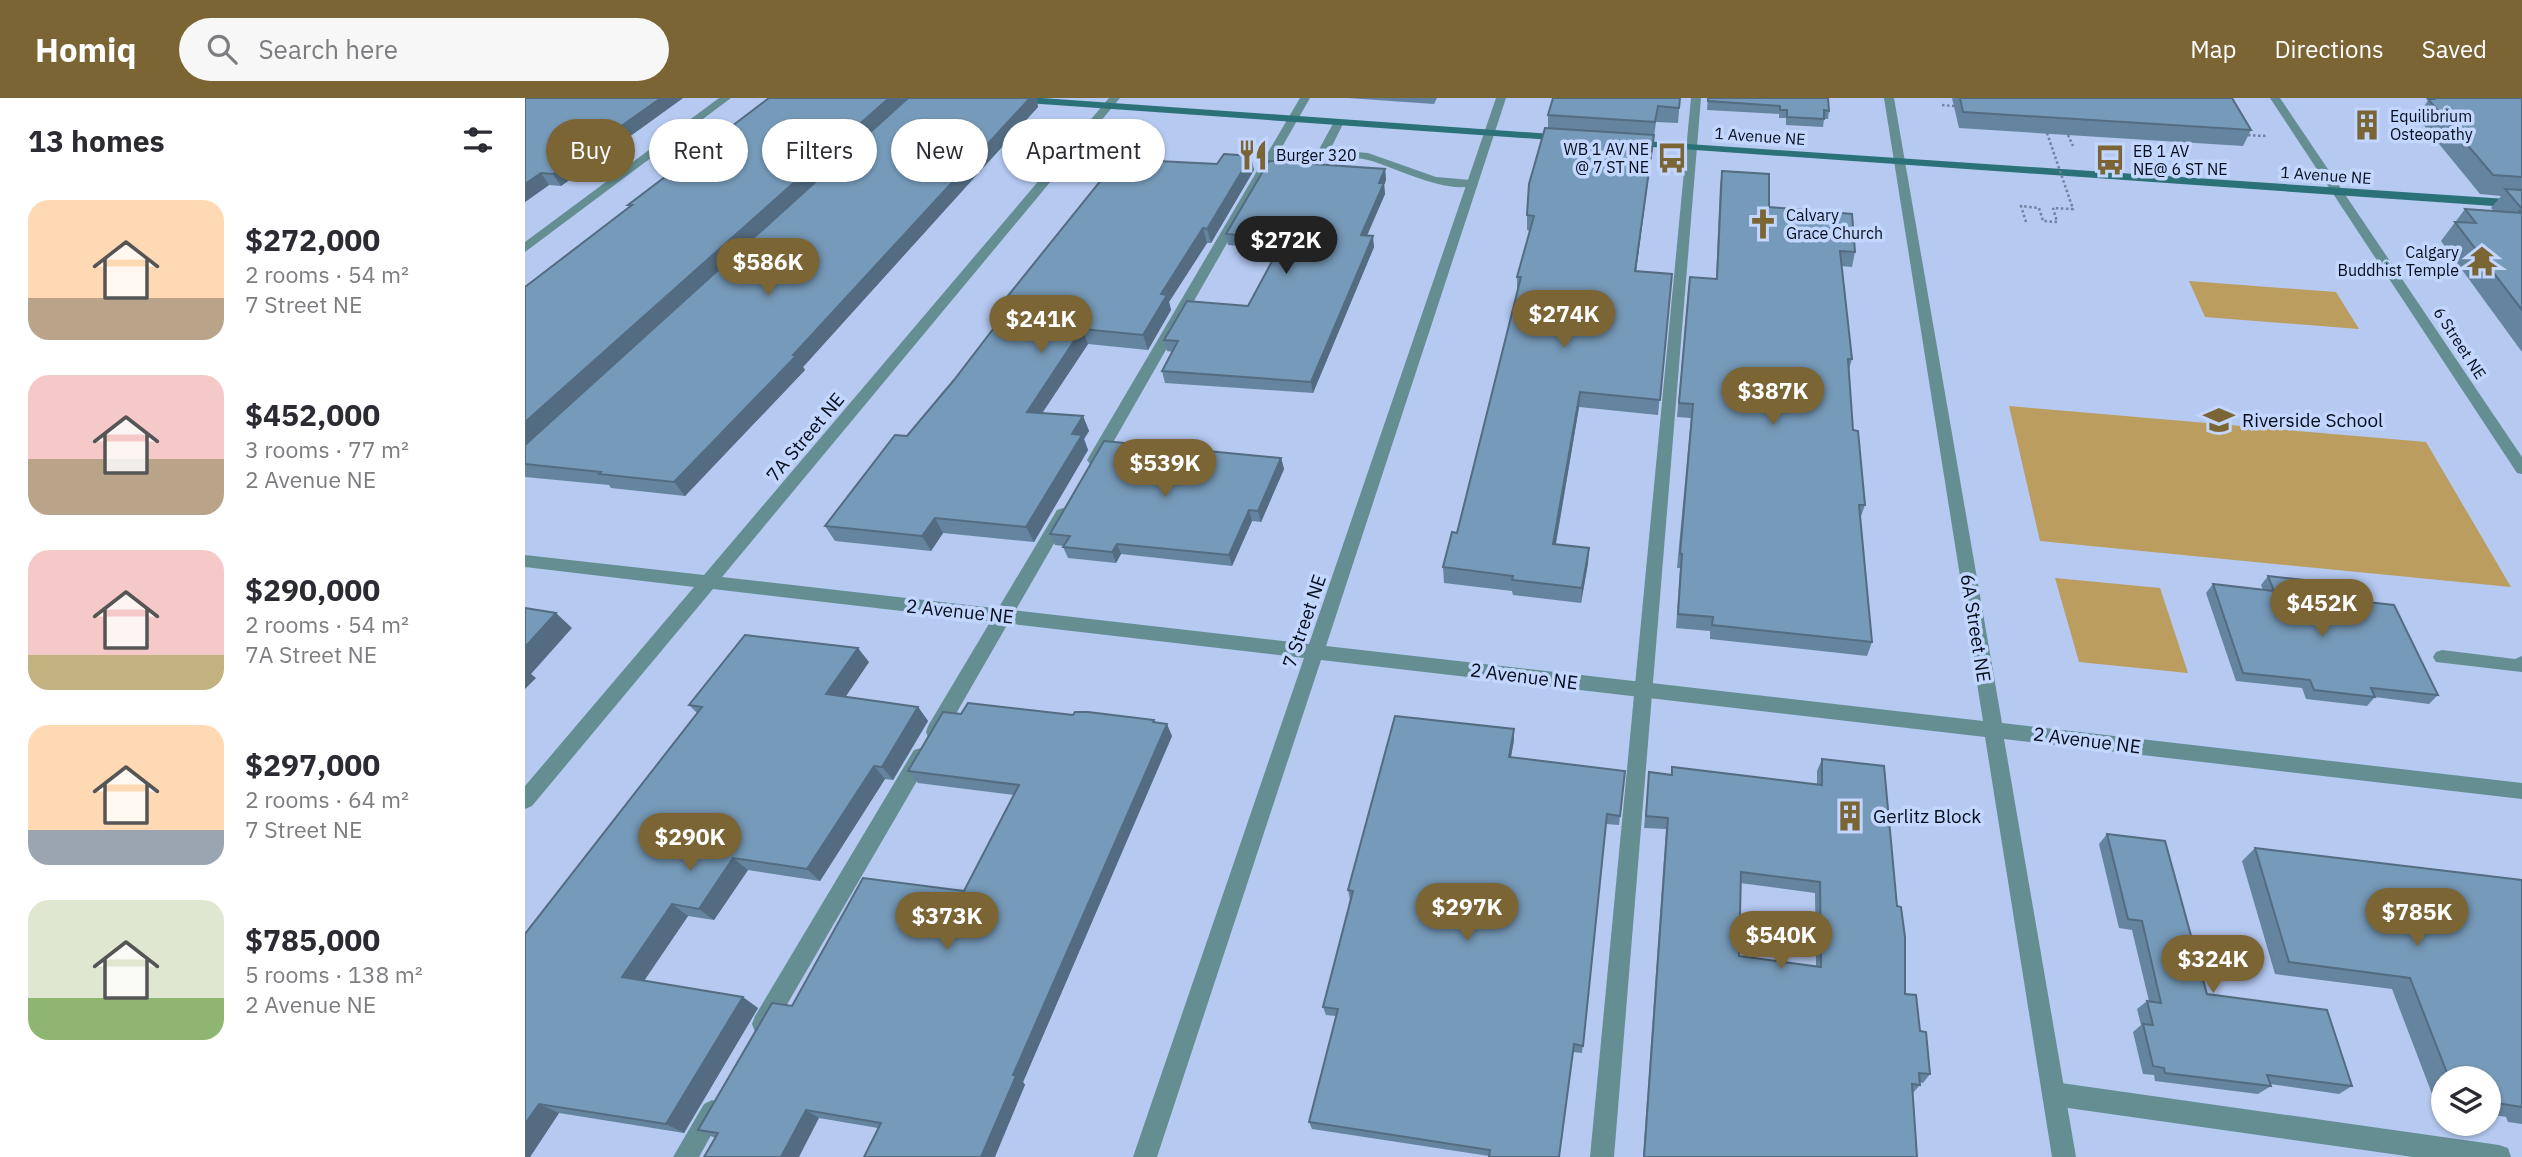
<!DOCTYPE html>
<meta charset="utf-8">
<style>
body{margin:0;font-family:"IBM Plex Sans",sans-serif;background:#f7f7f7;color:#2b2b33;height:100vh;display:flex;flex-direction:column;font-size:26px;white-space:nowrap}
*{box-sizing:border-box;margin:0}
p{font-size:23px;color:#7c7c81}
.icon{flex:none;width:38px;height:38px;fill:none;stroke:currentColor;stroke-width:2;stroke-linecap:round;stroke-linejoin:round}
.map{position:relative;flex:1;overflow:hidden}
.details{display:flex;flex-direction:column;background:#fff;width:525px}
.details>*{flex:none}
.guide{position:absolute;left:21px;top:21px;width:665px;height:63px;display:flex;gap:14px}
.fabs{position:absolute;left:1906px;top:968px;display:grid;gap:14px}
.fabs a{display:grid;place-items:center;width:70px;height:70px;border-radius:50%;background:#fff;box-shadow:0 2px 5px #0004;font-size:35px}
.price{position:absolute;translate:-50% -60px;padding:0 16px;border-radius:24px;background:#7c6535;color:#fff;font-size:23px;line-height:46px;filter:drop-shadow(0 2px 4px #0008)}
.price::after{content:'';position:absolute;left:50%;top:42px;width:21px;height:16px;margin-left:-10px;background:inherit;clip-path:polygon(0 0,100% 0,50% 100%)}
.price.on{background:#222;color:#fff}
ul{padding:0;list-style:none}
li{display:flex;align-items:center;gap:21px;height:175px;padding:0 28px}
li span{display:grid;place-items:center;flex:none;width:196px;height:140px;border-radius:21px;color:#555}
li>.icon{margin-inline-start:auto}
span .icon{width:84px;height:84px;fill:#fffc;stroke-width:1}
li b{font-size:30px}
h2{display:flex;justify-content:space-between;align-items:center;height:84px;padding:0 28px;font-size:30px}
.tag{padding:0 24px;border-radius:32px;background:#fff;box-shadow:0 2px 5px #0004;font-size:24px;line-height:63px}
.tag.on{background:#7c6535;color:#fff}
header{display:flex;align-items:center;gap:42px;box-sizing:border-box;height:98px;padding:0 35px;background:#7c6535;color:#fff}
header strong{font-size:33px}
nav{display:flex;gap:38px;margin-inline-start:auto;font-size:24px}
.search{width:490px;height:63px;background:#f7f7f7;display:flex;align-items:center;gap:18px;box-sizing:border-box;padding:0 24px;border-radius:38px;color:#7c7c81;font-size:26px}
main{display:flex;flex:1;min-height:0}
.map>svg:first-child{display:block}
</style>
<header>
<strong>Homiq</strong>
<div class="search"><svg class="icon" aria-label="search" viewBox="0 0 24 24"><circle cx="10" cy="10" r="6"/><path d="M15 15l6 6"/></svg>Search here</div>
<nav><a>Map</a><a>Directions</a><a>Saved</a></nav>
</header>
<main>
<section class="details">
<h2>13 homes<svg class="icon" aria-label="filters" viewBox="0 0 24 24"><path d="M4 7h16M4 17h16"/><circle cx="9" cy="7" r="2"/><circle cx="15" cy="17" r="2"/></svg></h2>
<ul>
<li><span style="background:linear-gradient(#ffd9b3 70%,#b9a48a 0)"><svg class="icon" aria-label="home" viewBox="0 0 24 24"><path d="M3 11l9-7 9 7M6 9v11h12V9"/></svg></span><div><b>$272,000</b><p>2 rooms · 54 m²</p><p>7 Street NE</p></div></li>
<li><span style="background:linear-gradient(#f6c9c9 60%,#b9a48a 0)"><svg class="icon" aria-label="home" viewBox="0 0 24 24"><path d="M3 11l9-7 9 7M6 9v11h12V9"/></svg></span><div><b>$452,000</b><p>3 rooms · 77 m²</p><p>2 Avenue NE</p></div></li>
<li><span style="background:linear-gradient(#f6c9c9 75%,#c2b280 0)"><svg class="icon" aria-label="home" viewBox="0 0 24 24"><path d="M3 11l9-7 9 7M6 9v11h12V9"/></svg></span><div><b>$290,000</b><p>2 rooms · 54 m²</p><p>7A Street NE</p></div></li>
<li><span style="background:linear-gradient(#ffd9b3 75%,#9aa5b1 0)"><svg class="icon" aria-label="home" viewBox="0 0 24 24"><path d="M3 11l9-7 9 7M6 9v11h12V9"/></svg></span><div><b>$297,000</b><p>2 rooms · 64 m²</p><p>7 Street NE</p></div></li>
<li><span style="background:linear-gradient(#dfe7d0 70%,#8fb573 0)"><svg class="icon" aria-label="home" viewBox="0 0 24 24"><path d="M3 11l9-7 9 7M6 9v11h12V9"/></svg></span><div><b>$785,000</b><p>5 rooms · 138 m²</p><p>2 Avenue NE</p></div></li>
</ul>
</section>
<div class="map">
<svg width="1997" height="1059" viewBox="0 0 1997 1059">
<rect width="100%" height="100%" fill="#b5c9f1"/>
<!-- green -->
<g fill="#bb9d5f">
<path d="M1664 183 1811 194 1834 231 1680 219Z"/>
<path d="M1484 308 1901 344 1986 489 1515 443Z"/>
<path d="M1530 480 1635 490 1663 575 1554 564Z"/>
</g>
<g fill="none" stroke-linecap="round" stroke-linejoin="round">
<!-- path -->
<g stroke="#7381a0" stroke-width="2.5" stroke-dasharray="2.5 2.5" stroke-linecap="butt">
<path d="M1417 7 1429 8"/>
<path d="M1543 37 1548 48"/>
<path d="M1718 37 1741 38"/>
<path d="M1501 124 1496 108 1514 110 1518 123 1532 124 1528 110"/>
</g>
<!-- lane -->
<g fill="#648e92" fill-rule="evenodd">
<path d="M775 0H785L578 362 570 367 565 366 562 362Z"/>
<path d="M1166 0H1176L1089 1059H1065Z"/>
<path d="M810 22 819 24 805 52 843 55 911 79 946 82 952 85C931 101 867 68 843 62 827 58 810 61 794 57L792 55Z"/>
<path d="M538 410 546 416 417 640 410 642 403 640 401 634 403 628 532 412Z"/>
<path d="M1917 552 1990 561 1997 558V574L1911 564 1908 559 1911 554Z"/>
<path d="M396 650 403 652 406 658 403 664 246 934 238 937 230 934 227 926 230 918 389 652Z"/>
<path d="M1529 984 1974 1047 1983 1050 1986 1059H1888L1529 1008 1521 1004 1517 996 1521 988Z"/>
<path d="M187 1002 195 1006 199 1014 174 1059H148L179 1006Z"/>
</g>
<!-- street -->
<g fill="#648e92" fill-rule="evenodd">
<path d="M194 0H206L0 154V144Z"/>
<path d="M584 0H595L197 479 784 546 971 0H981L801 548 1458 623 1359 0H1369L1477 625 1997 685V701L1479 641 1551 1059H1527L1460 639 796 562 632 1059H608L779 560 188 491 7 708 0 711V688L169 489 0 469V457L179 477Z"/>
<path d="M1745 0H1755L1997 359V376L1992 375Z"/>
</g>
<!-- secondary -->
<g fill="#2b7178" fill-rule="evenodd">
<path d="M467 0H517L1041 37 1046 40 1041 43 472 3Z"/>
<path d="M1104 42 1997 102V110L1100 47 1098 45Z"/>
</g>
<!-- path-bridge -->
<path stroke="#7381a0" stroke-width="2.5" stroke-dasharray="2.5 2.5" stroke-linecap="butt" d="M1522 35 1548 111 1528 110"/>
</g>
<!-- wall -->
<g fill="#65849f" fill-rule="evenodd">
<path d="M0 0H158L36 88 24 87 0 104Z"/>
<path d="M244 0H511L513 9 278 269 280 272 160 398 86 390 84 387 0 379V189L104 109 103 107Z"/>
<path d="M823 0H912L909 6Z"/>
<path d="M1155 0 1153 25 1131 24 1111 173 1147 176 1133 317 1054 309 1031 446 1064 450 1063 465 1056 505 988 497 987 493 919 485 918 469 932 435 992 194V179L1005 133 1002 132V117L1023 30V17Z"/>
<path d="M1183 0 1304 13 1303 21H1299L1298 29 1261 27V20H1254V16L1182 12Z"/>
<path d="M1427 0H1707L1726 32 1718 48 1434 30Z"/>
<path d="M1903 0H1997V254L1916 143 1940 111 1969 113 1966 110 1976 98 1955 96 1892 19 1904 1Z"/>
<path d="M860 71 861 82 859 86 860 96 842 138 849 149 788 295 640 285 637 273 648 254 642 253 639 242 723 208 753 151 703 147 701 136Z"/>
<path d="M729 72 686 145H682L644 204 646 212 623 252 563 246 517 315 558 318 564 333 559 341 563 352 509 444 418 435 406 453 310 443 300 428 382 338 429 282 482 213 478 204Z"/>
<path d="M1197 73 1244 109 1330 154 1327 169 1316 168 1327 261 1324 271 1328 332 1340 407 1335 421 1347 544 1342 558 1185 541V533L1151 530 1155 470H1152L1166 320 1152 319 1163 193 1165 179 1191 181 1195 87Z"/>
<path d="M756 360 759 371 736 424 727 423 707 468 596 456 591 465 543 460 538 449 539 448 530 447 525 436Z"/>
<path d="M1743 478 1805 500 1913 597 1904 606 1850 599 1842 608 1781 601 1777 590 1711 583 1681 495 1688 486 1738 492 1736 487Z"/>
<path d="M344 564 320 599 393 609 403 623 368 682 360 681 295 783 223 772 189 822 163 818 119 883 233 910 159 1035 34 1015 5 1059H0V836L172 615 164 607Z"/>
<path d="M436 616 548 617 630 624 647 638 498 984 500 987 353 1030 294 1020 190 1040 173 1032 267 908 439 793 489 697 393 685 383 673Z"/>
<path d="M989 642 986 659 1100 673 1094 727 1081 726 1057 955 1048 954 964 1058 787 1031 784 1024 811 918 801 917 798 909 825 802 823 792Z"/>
<path d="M1297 661 1395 933 1405 976 1398 985 1394 984 1395 987 1387 996 1392 1059H1118L1141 731 1119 730 1124 674 1146 677 1147 669 1292 687V673ZM1215 785 1290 795 1291 868 1214 858Z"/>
<path d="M1582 736 1682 896 1827 988 1814 996 1745 986 1746 988 1733 996 1630 983 1629 977 1618 976 1608 934 1616 927 1612 911 1622 903H1624L1607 832 1594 830 1574 746Z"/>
<path d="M1730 750 1997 782V1026L1983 1024 1981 1019 1964 1016V980H1918V1010L1912 1009 1867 891 1750 876 1717 763Z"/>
</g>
<!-- shaded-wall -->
<g fill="#536c82">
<path d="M136 0H158L36 88 28 76Z"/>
<path d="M364 0H384L0 349V324Z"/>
<path d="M505 0H511L513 9 278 269 280 272 160 398 149 384 268 257Z"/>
<path d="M1129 37 1127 52 1109 189 1110 173Z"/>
<path d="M726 58 729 72 686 145 682 131Z"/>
<path d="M860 71 861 82 859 86 860 96 837 148 836 137 854 85Z"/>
<path d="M16 75 24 87 0 104V86Z"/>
<path d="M678 130 682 145 644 204 646 212 623 252 618 237 636 196Z"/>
<path d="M848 138 849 149 788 295 786 284Z"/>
<path d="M557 231 563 246 508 329 502 314Z"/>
<path d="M1055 294 1054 309 1028 461V446Z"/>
<path d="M558 318 564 333 559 341 563 352 509 444 501 429 547 336Z"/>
<path d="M756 360 759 371 736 424 733 413Z"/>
<path d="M724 412 727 423 707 468 704 457Z"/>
<path d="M410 420 418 435 406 453 397 438Z"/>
<path d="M592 446 596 456 591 465 587 454Z"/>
<path d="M1064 450 1063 465 1056 505 1057 490Z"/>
<path d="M31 515 47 530 6 576 11 580 0 591V549Z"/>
<path d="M333 550 344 564 313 610 301 596Z"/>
<path d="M393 609 403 623 368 682 357 669Z"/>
<path d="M642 626 647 638 498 984 500 987 470 1059H456L488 977Z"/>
<path d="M989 631V642L984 669V659Z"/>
<path d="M349 668 360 681 295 783 282 771Z"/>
<path d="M208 760 223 772 189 822 174 811Z"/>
<path d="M147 806 163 818 114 890 97 879Z"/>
<path d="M218 899 233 910 159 1035 141 1026Z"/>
<path d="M14 1006 34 1015 5 1059H0V1026Z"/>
<path d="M281 1012 294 1020 274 1059H256Z"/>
</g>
<!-- building -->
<g fill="#769ab9" stroke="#536c82" stroke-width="2" fill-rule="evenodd">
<path d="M0 0H136L28 76 16 75 0 86Z"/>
<path d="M244 0H364L0 324V189L107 107H103Z"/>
<path d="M383 0H505L268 257 271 258 149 384 74 376 76 374 0 366V347Z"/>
<path d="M1028 0H1155L1154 10 1133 8 1130 24 1023 17Z"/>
<path d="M1183 0H1303L1304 13 1299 12V21L1262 19V12H1255V8L1183 3Z"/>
<path d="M1435 0H1707L1726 32 1438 14Z"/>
<path d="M1908 0H1997V79L1968 77 1903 1H1909Z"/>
<path d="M1020 30 1129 37 1110 173 1147 176 1135 302 1055 294 1028 446 1064 450 1057 490 987 482 988 478 918 469 927 434 932 435 996 179H992L1009 118 1002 117 1004 86Z"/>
<path d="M699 56 726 58 682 131 678 130 636 196 642 197 618 237 557 231 502 314 558 318 547 336 557 337 501 429 410 420 397 438 300 428 370 337 382 338 429 282 488 205 478 204 593 61 692 66Z"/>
<path d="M744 63 860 71 854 85H859L836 137 848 138 786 284 637 273 653 243 639 242 662 203 723 208 759 141 701 136Z"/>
<path d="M1197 73 1244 76V109L1327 116 1330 154 1315 153 1327 261H1323L1328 332 1333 333 1340 407H1334L1347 544 1187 527 1188 519 1153 516 1157 456H1155L1168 306 1154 305 1165 179 1192 181Z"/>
<path d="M1980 91 1997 92V111Z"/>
<path d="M1940 111 1997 115 1995 113H1997V212L1930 124 1951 125Z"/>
<path d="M579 343 756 360 733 413 724 412 704 457 592 446 587 454 538 449 545 438 525 436Z"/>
<path d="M1743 478 1798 484 1805 500 1869 507 1913 597 1846 590 1850 599 1789 592 1785 582 1718 575 1688 486 1749 493Z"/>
<path d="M0 510 31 515 0 549Z"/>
<path d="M220 537 333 550 301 596 393 609 357 669 349 668 282 771 208 760 174 811 147 806 97 879 218 899 141 1026 14 1006 0 1026V836L177 609 164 607Z"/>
<path d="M443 605 548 617 550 614H563L629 622 628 624 642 626 488 977 491 978 456 1059H339L356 1025 281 1012 256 1059H179L193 1035 173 1032 247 905 267 908 338 780 439 793 494 687 383 673 418 614 436 616Z"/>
<path d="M870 618 989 631 984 659 1100 673 1095 718 1082 716 1058 948 1049 946 1034 1059H964L965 1052 784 1024 813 911 798 909 828 793 823 792Z"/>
<path d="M1297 661 1359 668 1372 808 1376 809 1380 839V896L1391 897 1395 933 1401 934 1405 976 1394 975 1395 987 1387 986 1392 1059H1119L1143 720 1121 718 1124 674 1147 677V669L1297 687ZM1216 774 1295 784 1296 869 1214 858Z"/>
<path d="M1582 736 1640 743 1682 896 1802 912 1827 988 1742 977 1746 988 1640 975 1639 970 1628 968 1618 926 1628 927 1622 903 1636 905 1617 823 1603 821Z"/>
<path d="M1730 750 1997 782V1009L1964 1004V980H1924L1885 880 1764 864Z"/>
</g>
<!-- icons -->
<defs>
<g id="building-bare" transform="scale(2.415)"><path d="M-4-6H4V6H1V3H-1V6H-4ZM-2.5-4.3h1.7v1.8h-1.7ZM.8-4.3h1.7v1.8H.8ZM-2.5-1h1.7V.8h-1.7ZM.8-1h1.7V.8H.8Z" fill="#7c6535" stroke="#c2d6fe" stroke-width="2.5" paint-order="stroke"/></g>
<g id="restaurant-bare" transform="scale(2.415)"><path d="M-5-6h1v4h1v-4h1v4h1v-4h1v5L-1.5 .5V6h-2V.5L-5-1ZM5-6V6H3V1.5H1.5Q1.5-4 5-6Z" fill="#7c6535" stroke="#c2d6fe" stroke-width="2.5" paint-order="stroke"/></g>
<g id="bus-bare" transform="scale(2.415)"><path d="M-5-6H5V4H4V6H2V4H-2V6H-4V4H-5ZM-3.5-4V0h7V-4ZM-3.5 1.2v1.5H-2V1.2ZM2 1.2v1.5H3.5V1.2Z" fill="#7c6535" stroke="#c2d6fe" stroke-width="2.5" paint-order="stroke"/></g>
<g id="church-bare" transform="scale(2.415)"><path d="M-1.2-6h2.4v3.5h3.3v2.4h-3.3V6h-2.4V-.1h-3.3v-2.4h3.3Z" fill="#7c6535" stroke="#c2d6fe" stroke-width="2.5" paint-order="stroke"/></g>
<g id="temple-bare" transform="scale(2.415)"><path d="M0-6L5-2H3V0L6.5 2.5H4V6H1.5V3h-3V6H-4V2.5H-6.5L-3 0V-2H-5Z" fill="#7c6535" stroke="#c2d6fe" stroke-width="2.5" paint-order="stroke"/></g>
<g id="school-bare" transform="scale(2.415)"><path d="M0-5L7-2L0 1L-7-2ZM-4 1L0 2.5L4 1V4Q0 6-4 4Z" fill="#7c6535" stroke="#c2d6fe" stroke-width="2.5" paint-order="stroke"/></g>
</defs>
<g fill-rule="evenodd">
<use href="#building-bare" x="1842" y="27"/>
<use href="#restaurant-bare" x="728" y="57"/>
<use href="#bus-bare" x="1147" y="60"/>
<use href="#bus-bare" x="1585" y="62"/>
<use href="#church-bare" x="1238" y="126"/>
<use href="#temple-bare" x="1957" y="163"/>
<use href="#school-bare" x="1694" y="322"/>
<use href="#building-bare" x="1325" y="718"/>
</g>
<g text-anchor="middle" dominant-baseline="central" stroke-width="7" stroke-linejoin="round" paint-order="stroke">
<!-- far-poi labels -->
<g font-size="16" fill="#070d1b" stroke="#c2d6fe" text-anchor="start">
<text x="1865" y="18">Equilibrium<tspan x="1865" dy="18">Osteopathy</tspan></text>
<text x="1124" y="51" text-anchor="end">WB 1 AV NE<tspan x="1124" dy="18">@ 7 ST NE</tspan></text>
<text x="1608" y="53">EB 1 AV<tspan x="1608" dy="18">NE@ 6 ST NE</tspan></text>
<text x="751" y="57">Burger 320</text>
<text x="1261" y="117">Calvary<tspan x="1261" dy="18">Grace Church</tspan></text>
<text x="1934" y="154" text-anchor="end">Calgary<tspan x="1934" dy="18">Buddhist Temple</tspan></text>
</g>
<!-- far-street labels -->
<g font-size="16" fill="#070d1b" stroke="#c2d6fe">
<text transform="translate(1235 38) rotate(4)">1 Avenue NE</text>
<text transform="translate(1801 77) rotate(4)">1 Avenue NE</text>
<text transform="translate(1935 245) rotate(57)">6 Street NE</text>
</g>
<!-- poi labels -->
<g font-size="19" fill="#070d1b" stroke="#c2d6fe" text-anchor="start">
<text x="1717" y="322">Riverside School</text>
<text x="1348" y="718">Gerlitz Block</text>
</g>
<!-- street labels -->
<g font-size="19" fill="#070d1b" stroke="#c2d6fe">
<text transform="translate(280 339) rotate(-50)">7A Street NE</text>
<text transform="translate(435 513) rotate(6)">2 Avenue NE</text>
<text transform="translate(779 523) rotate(-71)">7 Street NE</text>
<text transform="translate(1451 530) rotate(81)">6A Street NE</text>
<text transform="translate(999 578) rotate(7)">2 Avenue NE</text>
<text transform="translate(1562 642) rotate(7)">2 Avenue NE</text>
</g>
</g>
</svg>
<div class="fabs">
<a><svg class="icon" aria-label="layers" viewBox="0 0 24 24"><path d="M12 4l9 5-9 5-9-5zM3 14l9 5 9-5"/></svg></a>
</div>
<b class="price on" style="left:761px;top:178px">$272K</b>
<b class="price" style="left:243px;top:200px">$586K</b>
<b class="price" style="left:1039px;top:252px">$274K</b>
<b class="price" style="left:516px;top:257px">$241K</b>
<b class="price" style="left:1248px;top:329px">$387K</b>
<b class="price" style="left:640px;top:401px">$539K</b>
<b class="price" style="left:1797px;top:541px">$452K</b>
<b class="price" style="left:165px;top:775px">$290K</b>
<b class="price" style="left:942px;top:845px">$297K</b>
<b class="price" style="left:1892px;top:850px">$785K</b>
<b class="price" style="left:422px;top:854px">$373K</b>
<b class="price" style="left:1256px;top:873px">$540K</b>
<b class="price" style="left:1688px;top:897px">$324K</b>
<div class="guide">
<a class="tag on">Buy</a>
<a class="tag">Rent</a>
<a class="tag">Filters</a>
<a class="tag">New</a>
<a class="tag">Apartment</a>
</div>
</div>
</main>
